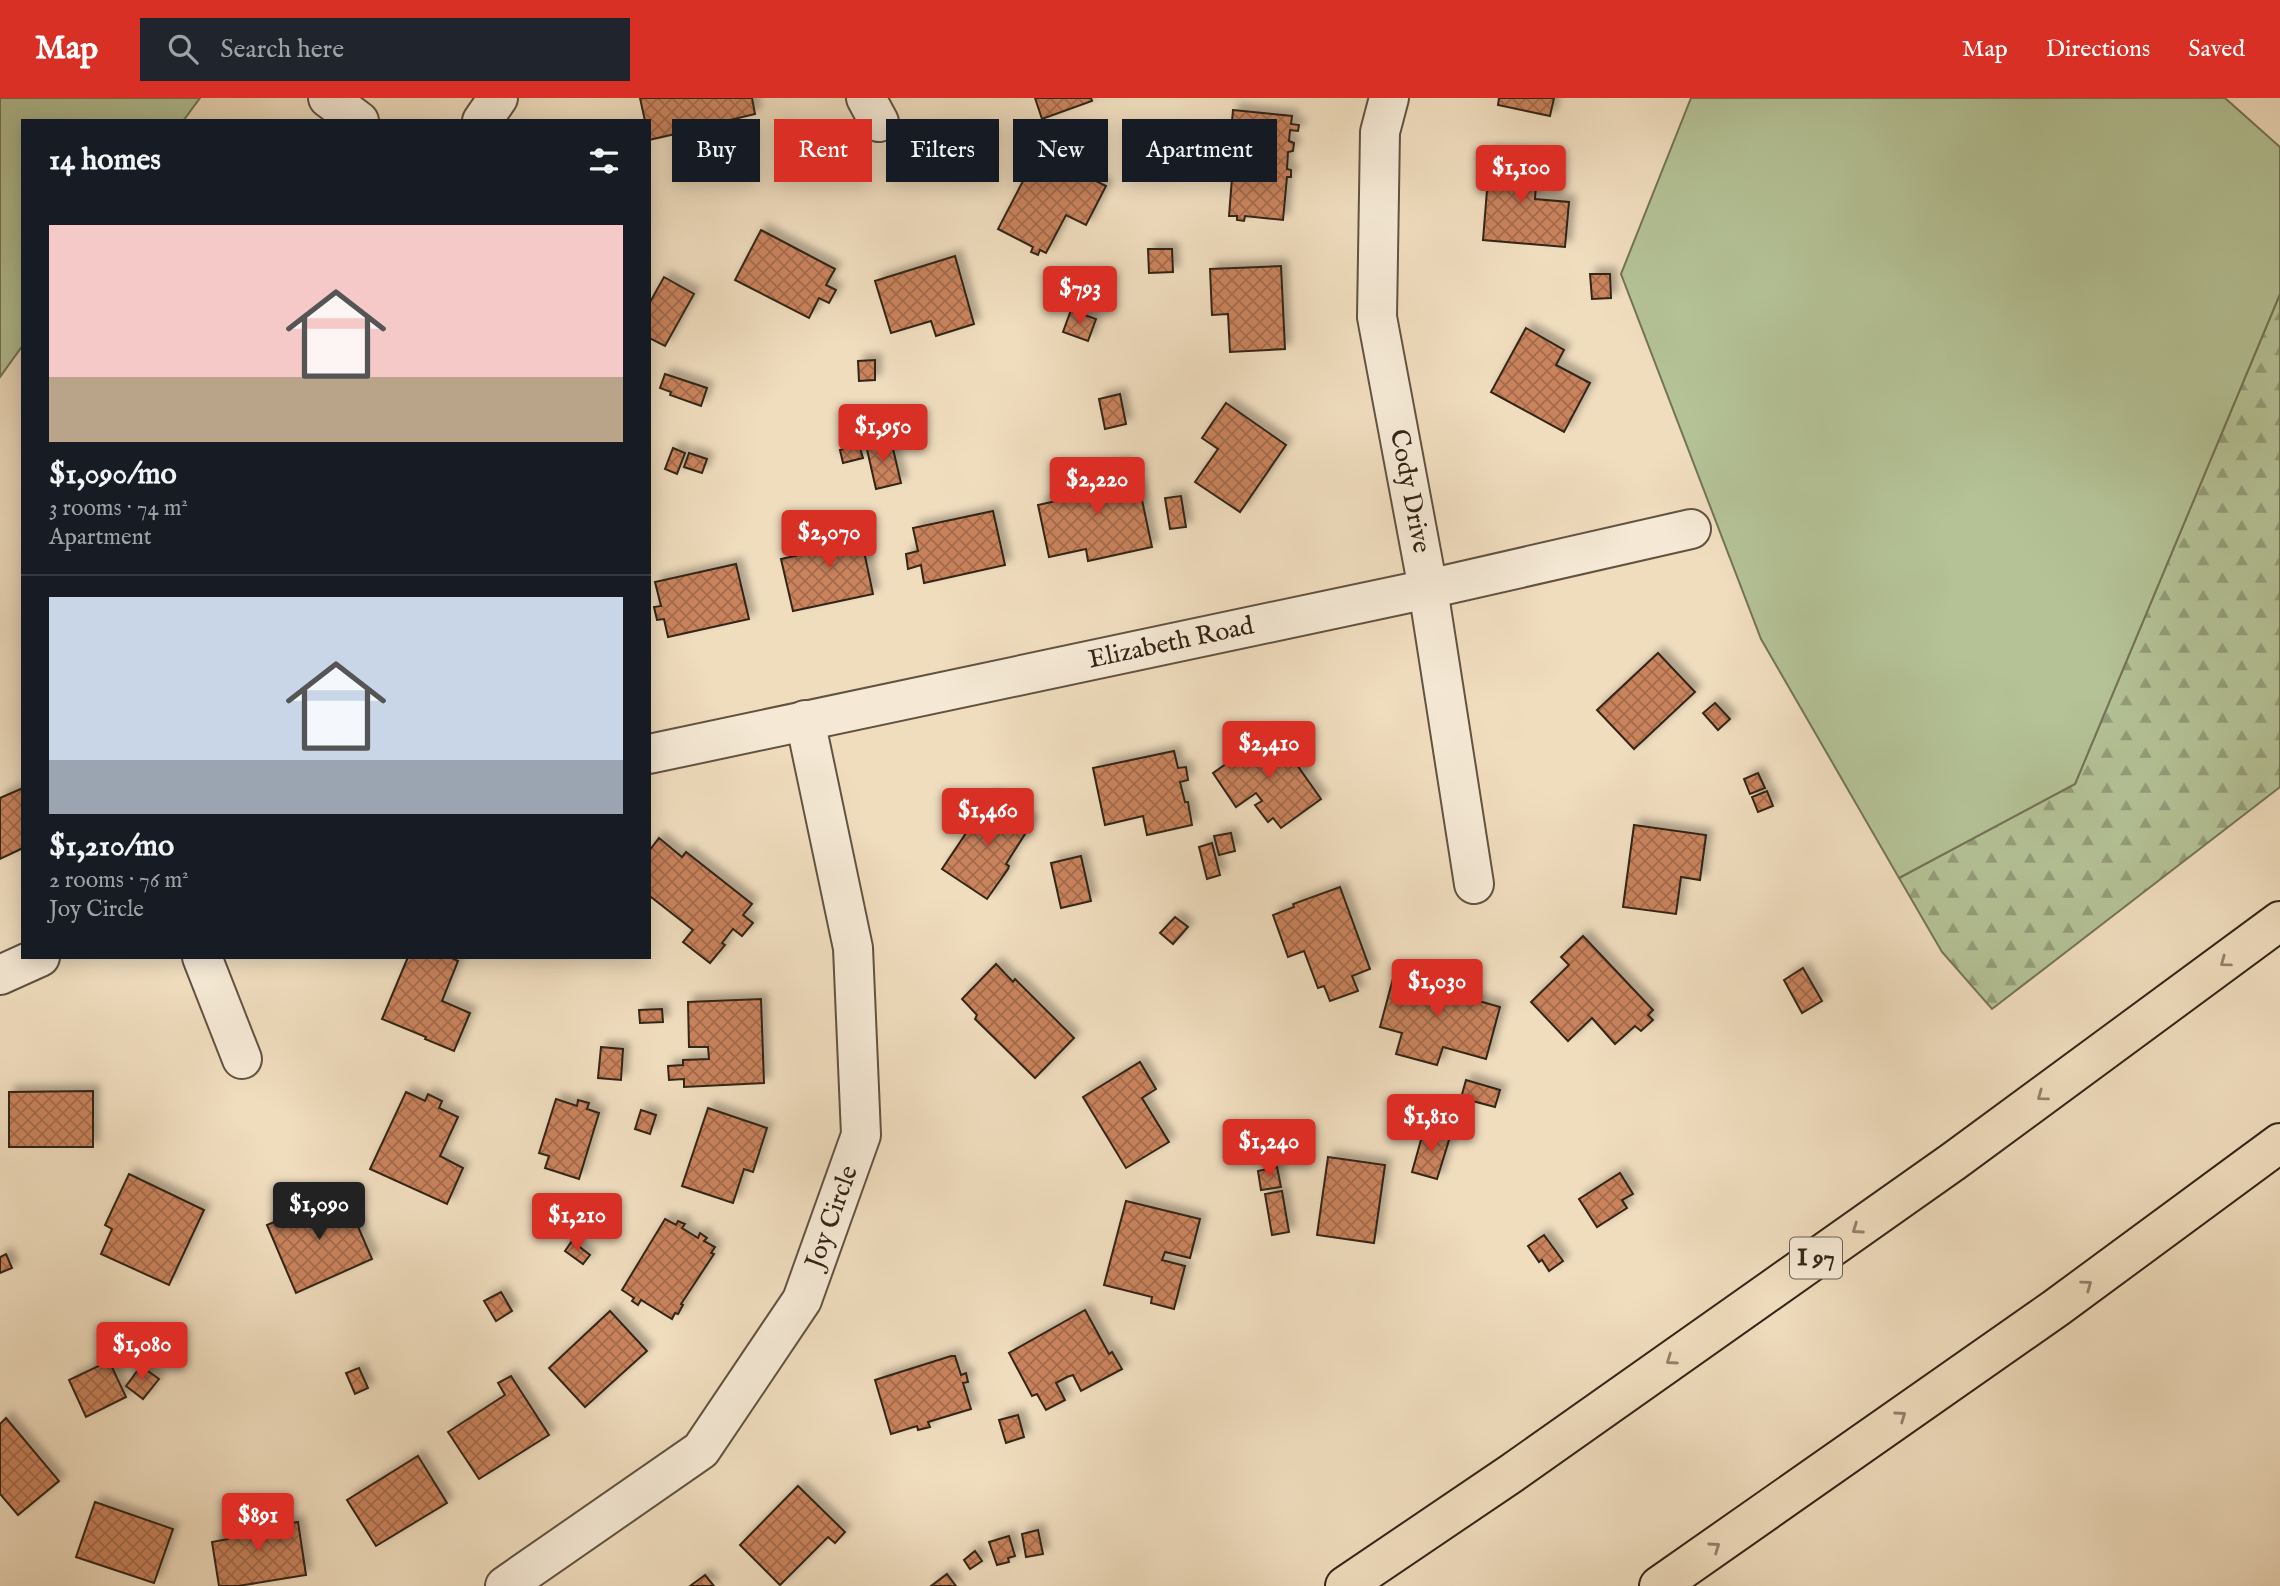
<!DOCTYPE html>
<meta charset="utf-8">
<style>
body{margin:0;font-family:"IM FELL English",serif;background:#20242c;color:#f1f3f6;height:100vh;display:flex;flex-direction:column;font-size:26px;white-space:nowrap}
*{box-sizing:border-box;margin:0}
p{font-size:23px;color:#9ea1a6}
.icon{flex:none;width:38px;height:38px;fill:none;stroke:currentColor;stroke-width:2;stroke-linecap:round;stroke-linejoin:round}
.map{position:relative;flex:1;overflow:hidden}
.drawer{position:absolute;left:21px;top:21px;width:630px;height:840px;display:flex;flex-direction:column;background:#171b24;border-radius:0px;box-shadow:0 4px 18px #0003}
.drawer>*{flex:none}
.banner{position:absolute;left:672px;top:21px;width:665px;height:63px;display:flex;gap:14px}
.price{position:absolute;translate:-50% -60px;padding:0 16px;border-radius:7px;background:#d93025;color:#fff;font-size:23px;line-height:46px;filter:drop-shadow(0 2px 4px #0008)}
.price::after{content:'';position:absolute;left:50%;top:42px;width:21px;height:16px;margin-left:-10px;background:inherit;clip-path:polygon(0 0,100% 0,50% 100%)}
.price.on{background:#222;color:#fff}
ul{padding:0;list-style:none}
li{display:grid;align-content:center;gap:14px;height:371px;padding:0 28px}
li+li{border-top:2px solid #363941}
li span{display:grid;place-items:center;height:217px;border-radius:0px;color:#555}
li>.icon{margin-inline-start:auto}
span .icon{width:126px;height:126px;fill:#fffc;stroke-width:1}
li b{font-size:30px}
h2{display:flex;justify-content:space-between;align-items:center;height:84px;padding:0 28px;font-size:30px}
.tag{padding:0 24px;border-radius:0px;background:#171b24;box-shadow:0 4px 18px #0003;font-size:24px;line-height:63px}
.tag.on{background:#d93025;color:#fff}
header{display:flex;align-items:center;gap:42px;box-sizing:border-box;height:98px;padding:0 35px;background:#d93025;color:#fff}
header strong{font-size:33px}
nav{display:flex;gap:38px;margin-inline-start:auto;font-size:24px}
.search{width:490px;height:63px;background:#20242c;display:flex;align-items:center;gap:18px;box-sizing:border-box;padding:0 24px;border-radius:0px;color:#9ea1a6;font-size:26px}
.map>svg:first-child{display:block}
</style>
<header>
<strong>Map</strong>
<div class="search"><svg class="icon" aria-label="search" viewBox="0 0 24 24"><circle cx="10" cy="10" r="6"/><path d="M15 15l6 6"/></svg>Search here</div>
<nav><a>Map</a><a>Directions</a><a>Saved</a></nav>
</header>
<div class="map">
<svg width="2280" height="1488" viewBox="0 0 2280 1488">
<defs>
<pattern id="forest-firs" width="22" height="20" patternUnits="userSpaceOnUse" patternTransform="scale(1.75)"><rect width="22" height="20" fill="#b4c296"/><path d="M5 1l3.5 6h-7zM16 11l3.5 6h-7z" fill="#939d79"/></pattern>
<pattern id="building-cross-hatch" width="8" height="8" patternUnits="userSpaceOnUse" patternTransform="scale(1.75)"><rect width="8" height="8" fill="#c9835d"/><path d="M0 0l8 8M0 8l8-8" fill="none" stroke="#a46b4c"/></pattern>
<filter id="shadow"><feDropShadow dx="6" dy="-6" stdDeviation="3.5" flood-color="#0004"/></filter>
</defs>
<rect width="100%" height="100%" fill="#f0ddbe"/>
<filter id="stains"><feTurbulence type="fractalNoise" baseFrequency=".00286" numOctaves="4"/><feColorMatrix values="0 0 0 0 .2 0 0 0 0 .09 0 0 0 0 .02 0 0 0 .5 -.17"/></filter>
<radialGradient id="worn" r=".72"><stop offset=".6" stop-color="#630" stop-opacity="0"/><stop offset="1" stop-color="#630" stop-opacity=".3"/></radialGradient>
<!-- forest -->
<path fill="url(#forest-firs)" stroke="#747456" stroke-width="2" d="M2280 196V689L1992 911 1942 854 1899 780 2075 686Z"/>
<!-- park -->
<g fill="#b4c296" stroke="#747456" stroke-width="2">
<path d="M0 0H200L183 23H23V247L0 279Z"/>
<path d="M1691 0H2225L2280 49V196L2075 686 1899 780 1761 541 1621 176Z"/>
</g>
<!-- building -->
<g fill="url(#building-cross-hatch)" stroke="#332517" stroke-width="2" filter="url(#shadow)">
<path d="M640 0H752L755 16 730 22 731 25 727 26 730 44 688 52 684 34 649 42V23H645Z"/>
<path d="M1035 0H1091L1092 3 1042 21Z"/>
<path d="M1499 0H1554L1550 18 1498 7Z"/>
<path d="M1233 12 1292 18 1291 26 1299 27 1298 33 1290 32 1289 43 1294 45 1293 53 1288 54 1287 71 1291 72V79H1287L1283 122 1245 118 1244 123 1237 122V118H1229L1232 80 1236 81 1237 76 1211 74 1214 33 1231 34Z"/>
<path d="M1490 55 1538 59 1535 101 1569 104 1565 149 1483 142Z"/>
<path d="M1036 58 1080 80 1082 76 1106 88 1086 127 1066 117 1046 155 1040 152 1038 157 1031 154 1033 149 998 131Z"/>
<path d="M761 132 835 171 826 187 836 192 829 205 819 200 809 220 735 182Z"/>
<path d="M1148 151H1172L1173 174 1149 175Z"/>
<path d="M955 158 974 226 936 238 931 223 891 235 875 183Z"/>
<path d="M1281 168 1285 251 1230 254 1228 216 1212 217 1210 171Z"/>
<path d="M1590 176H1610L1611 200 1592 201Z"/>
<path d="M664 179 694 196 665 248 649 240V206Z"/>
<path d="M1071 212 1096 221 1088 243 1063 234Z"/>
<path d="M1526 230 1564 252 1556 267 1590 285 1564 334 1491 294Z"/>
<path d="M875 262V282L859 283 858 263Z"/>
<path d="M665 276 707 290 701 308 670 297 671 294 660 290Z"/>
<path d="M1120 296 1126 326 1105 331 1099 301Z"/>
<path d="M1226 305 1286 347 1240 414 1195 384 1218 351 1202 340Z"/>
<path d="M891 342 901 385 876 391 866 347Z"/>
<path d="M859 347 863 360 843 365 840 352Z"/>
<path d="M673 350 685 355 677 376 665 371Z"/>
<path d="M689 355 707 361 702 375 684 369Z"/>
<path d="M1124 366 1129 390 1139 388 1152 449 1088 463 1086 451 1049 459 1038 407 1074 399 1069 377Z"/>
<path d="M1181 398 1186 429 1170 431 1165 400Z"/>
<path d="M993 413 1005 467 924 485 921 467 908 471 906 456 918 453 913 430Z"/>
<path d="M858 425 873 496 793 513 781 461 818 453 815 435Z"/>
<path d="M736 466 749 521 668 539 664 521 657 522 654 509 661 508 655 484Z"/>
<path d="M1658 555 1695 594 1634 651 1597 612Z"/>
<path d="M1715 605 1730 621 1718 632 1703 615Z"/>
<path d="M1273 633 1321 701 1281 730 1273 720 1268 724 1255 707 1262 703 1256 695 1236 709 1213 675Z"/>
<path d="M1174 653 1178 670 1186 669 1188 682 1180 684 1185 704H1188L1192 727 1147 737 1143 718 1105 727 1093 670Z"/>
<path d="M1758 675 1765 690 1750 696 1744 681Z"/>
<path d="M23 690V750L0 761V700Z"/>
<path d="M1767 693 1773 708 1758 714 1752 699Z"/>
<path d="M991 698 1032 725 1006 766 1009 768 1008 771 987 801 942 771Z"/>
<path d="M1634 727 1706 737 1700 782 1681 779 1676 816 1623 809Z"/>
<path d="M1231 735 1235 753 1219 757 1214 738Z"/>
<path d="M659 740 682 759 686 754 752 806 743 817 753 825 742 838 733 831 722 845 725 847 710 865 683 844 693 832 651 799 649 801V753Z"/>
<path d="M1212 745 1220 777 1207 781 1199 749Z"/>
<path d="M1081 758 1091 803 1061 810 1051 765Z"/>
<path d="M1340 789 1370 871 1352 878 1358 893 1330 903 1324 888 1318 890 1304 853 1288 859 1273 817 1294 809 1293 806Z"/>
<path d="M1175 819 1188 829 1173 846 1160 835Z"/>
<path d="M1583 838 1653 912 1648 917 1653 922 1641 933 1635 928 1615 946 1592 920 1568 943 1531 904 1569 867 1561 859Z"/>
<path d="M408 859H450L458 863 442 903 470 915 454 953 425 941 426 939 382 921Z"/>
<path d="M996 866 1013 884 1015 881 1074 940 1035 980 975 921 977 917 962 901Z"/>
<path d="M1803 870 1822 903 1802 915 1784 882Z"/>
<path d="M1395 873 1460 890 1458 897 1500 909 1486 961 1443 949 1437 967 1396 956 1402 935 1380 929Z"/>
<path d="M761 901 764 985 684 989V981L669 982 668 968 683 967V962L709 961 708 949H689L688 904Z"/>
<path d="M662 911 663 924 640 925 639 912Z"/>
<path d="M601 949 623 951 621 982 598 980Z"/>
<path d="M1140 964 1156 991 1142 1000 1169 1044 1126 1070 1083 999Z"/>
<path d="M1466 982 1500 992 1495 1009 1461 1000Z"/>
<path d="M93 993V1049H9V994Z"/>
<path d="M406 994 425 1003 428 996 442 1003 439 1010 458 1019 440 1058 463 1070 447 1106 370 1071Z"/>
<path d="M556 1001 577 1008 578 1002 589 1005 587 1011 599 1015 579 1081 545 1070 549 1058 539 1055Z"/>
<path d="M708 1010 767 1030 753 1074 744 1071 733 1105 682 1088Z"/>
<path d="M641 1012 656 1017 650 1036 635 1031Z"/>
<path d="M1424 1031 1450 1039 1437 1081 1412 1074Z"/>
<path d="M1328 1059 1385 1067 1374 1145 1317 1137Z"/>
<path d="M1277 1069 1281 1089 1261 1092 1258 1073Z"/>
<path d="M1620 1075 1633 1096 1622 1102 1627 1110 1597 1129 1579 1101Z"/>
<path d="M129 1076 204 1112 169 1187 101 1156 112 1131 105 1127Z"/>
<path d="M1282 1093 1289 1134 1272 1137 1265 1096Z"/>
<path d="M343 1094 372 1161 296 1195 267 1127Z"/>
<path d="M1126 1103 1200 1121 1190 1160 1165 1154 1162 1162 1185 1168 1174 1211 1151 1205 1152 1199 1104 1187Z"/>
<path d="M665 1121 676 1127 678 1123 685 1126 682 1130 698 1140 700 1135 707 1140 704 1143 715 1149 711 1155 714 1156 681 1206 683 1207 678 1216 675 1215 672 1221 641 1202 638 1207 632 1203 634 1200 622 1192Z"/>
<path d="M1544 1137 1563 1163 1549 1173 1542 1162 1539 1164 1528 1148Z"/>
<path d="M572 1143 590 1157 583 1166 565 1153Z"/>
<path d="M6 1156 12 1170 0 1175V1159Z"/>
<path d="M501 1194 512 1213 496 1223 484 1203Z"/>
<path d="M1085 1212 1109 1256 1112 1254 1122 1271 1081 1293 1073 1277 1067 1279 1056 1285 1065 1302 1046 1312 1037 1296 1032 1298 1009 1255Z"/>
<path d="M610 1213 647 1253 585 1309 549 1270Z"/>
<path d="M951 1258H955L961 1277 966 1275 968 1284 963 1285 971 1311 928 1324 930 1329 918 1332 917 1328 891 1336 875 1282Z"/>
<path d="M109 1263 126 1299 86 1319 69 1282Z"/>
<path d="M141 1268 159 1281 143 1301 126 1288Z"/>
<path d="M359 1270 368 1290 355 1296 346 1275Z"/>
<path d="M511 1278 549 1337 479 1381 448 1334 505 1297 498 1285Z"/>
<path d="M1018 1317 1024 1339 1006 1345 999 1322Z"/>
<path d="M6 1320 59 1383 18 1417 0 1396V1326Z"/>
<path d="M418 1358 447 1405 376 1448 347 1402Z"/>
<path d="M798 1388 845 1434 835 1445 828 1439 780 1487 740 1447Z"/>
<path d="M95 1404 173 1431 154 1485 76 1459Z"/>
<path d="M252 1415 255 1435 260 1434V1430L298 1424 306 1477 238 1488H219L212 1444 228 1441 224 1419Z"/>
<path d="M1038 1432 1043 1456 1026 1459 1022 1436Z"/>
<path d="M1009 1438 1015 1458 1008 1460 1009 1464 997 1467 989 1444Z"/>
<path d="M975 1453 982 1463 970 1471 964 1462Z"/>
<path d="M947 1476 956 1488H931Z"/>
<path d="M705 1477 714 1488H690Z"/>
</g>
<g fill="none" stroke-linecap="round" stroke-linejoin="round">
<!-- street casing -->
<g stroke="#625341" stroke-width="42">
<g id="street">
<path d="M328 0 359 23"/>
<path d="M866 0 879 24"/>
<path d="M1389 0 1380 34 1377 219 1428 491 1474 786"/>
<path d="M482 23 498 0"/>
<path d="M649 656 1428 491 1691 431"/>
<path d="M202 859 242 961"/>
<path d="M0 877 40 859"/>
<path d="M505 1488 701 1352 802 1202 861 1037 853 850 805 622"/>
</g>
</g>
<!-- highway casing -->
<g stroke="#332517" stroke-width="42">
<g id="highway">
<path d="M1345 1488 1512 1375 1954 1063 2280 823"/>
<path d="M1659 1488 2056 1210 2280 1045"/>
</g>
</g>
<!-- street -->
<use href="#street" stroke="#f5e9d5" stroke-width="38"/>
<!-- highway -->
<use href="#highway" stroke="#f0ddbe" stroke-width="38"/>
</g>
<!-- one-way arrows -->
<defs><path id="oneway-chevron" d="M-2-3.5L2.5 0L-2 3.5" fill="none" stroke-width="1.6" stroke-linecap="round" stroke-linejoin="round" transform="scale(1.75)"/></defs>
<g stroke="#92816a">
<use href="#oneway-chevron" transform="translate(2225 864) rotate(144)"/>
<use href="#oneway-chevron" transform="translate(2042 998) rotate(144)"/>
<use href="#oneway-chevron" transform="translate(1857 1131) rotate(145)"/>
<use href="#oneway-chevron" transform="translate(2087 1187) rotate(-36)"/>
<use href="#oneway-chevron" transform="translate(1671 1262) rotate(145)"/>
<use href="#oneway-chevron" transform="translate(1901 1318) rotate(-35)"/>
<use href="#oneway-chevron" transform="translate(1715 1449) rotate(-35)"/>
</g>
<g text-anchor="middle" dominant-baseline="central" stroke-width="5" stroke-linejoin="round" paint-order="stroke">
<!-- shield labels -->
<rect fill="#f5e9d5" stroke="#6d6050" stroke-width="2" x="1790" y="1139.5" width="52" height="41" rx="5"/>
<g font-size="24" font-weight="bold" fill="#332517">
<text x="1816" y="1160">I 97</text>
</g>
<!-- street labels -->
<g font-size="26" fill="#332517" stroke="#f5e9d5">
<text transform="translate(1410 393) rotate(79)">Cody Drive</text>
<text transform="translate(1171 545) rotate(-12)">Elizabeth Road</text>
<text transform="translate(832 1119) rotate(-70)">Joy Circle</text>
</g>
</g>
<rect width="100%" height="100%" filter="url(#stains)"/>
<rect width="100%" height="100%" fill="url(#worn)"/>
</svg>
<b class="price" style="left:1521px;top:107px">$1,100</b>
<b class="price" style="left:1080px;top:228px">$793</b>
<b class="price" style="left:883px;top:366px">$1,950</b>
<b class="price" style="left:1097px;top:419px">$2,220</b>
<b class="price" style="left:829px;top:472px">$2,070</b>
<b class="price" style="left:1269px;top:683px">$2,410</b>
<b class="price" style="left:988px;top:750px">$1,460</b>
<b class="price" style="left:1437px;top:921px">$1,030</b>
<b class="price" style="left:1431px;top:1056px">$1,810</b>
<b class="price" style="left:1269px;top:1081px">$1,240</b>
<b class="price on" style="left:319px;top:1144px">$1,090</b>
<b class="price" style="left:577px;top:1155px">$1,210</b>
<b class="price" style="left:142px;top:1284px">$1,080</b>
<b class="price" style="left:258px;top:1455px">$891</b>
<div class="banner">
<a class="tag">Buy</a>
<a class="tag on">Rent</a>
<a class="tag">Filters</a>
<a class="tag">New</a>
<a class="tag">Apartment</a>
</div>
<section class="drawer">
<h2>14 homes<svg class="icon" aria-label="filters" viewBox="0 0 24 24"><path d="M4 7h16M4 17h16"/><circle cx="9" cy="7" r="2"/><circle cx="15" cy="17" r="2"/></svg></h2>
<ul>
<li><span style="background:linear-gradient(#f6c9c9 70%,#b9a48a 0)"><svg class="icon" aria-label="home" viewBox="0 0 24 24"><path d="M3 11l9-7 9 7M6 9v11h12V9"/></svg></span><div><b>$1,090/mo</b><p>3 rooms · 74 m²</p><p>Apartment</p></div></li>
<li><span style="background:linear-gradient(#c9d6e8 75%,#9aa5b1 0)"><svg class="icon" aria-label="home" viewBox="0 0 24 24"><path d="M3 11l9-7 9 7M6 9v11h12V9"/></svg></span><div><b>$1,210/mo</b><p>2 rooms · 76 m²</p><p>Joy Circle</p></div></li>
</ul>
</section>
</div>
